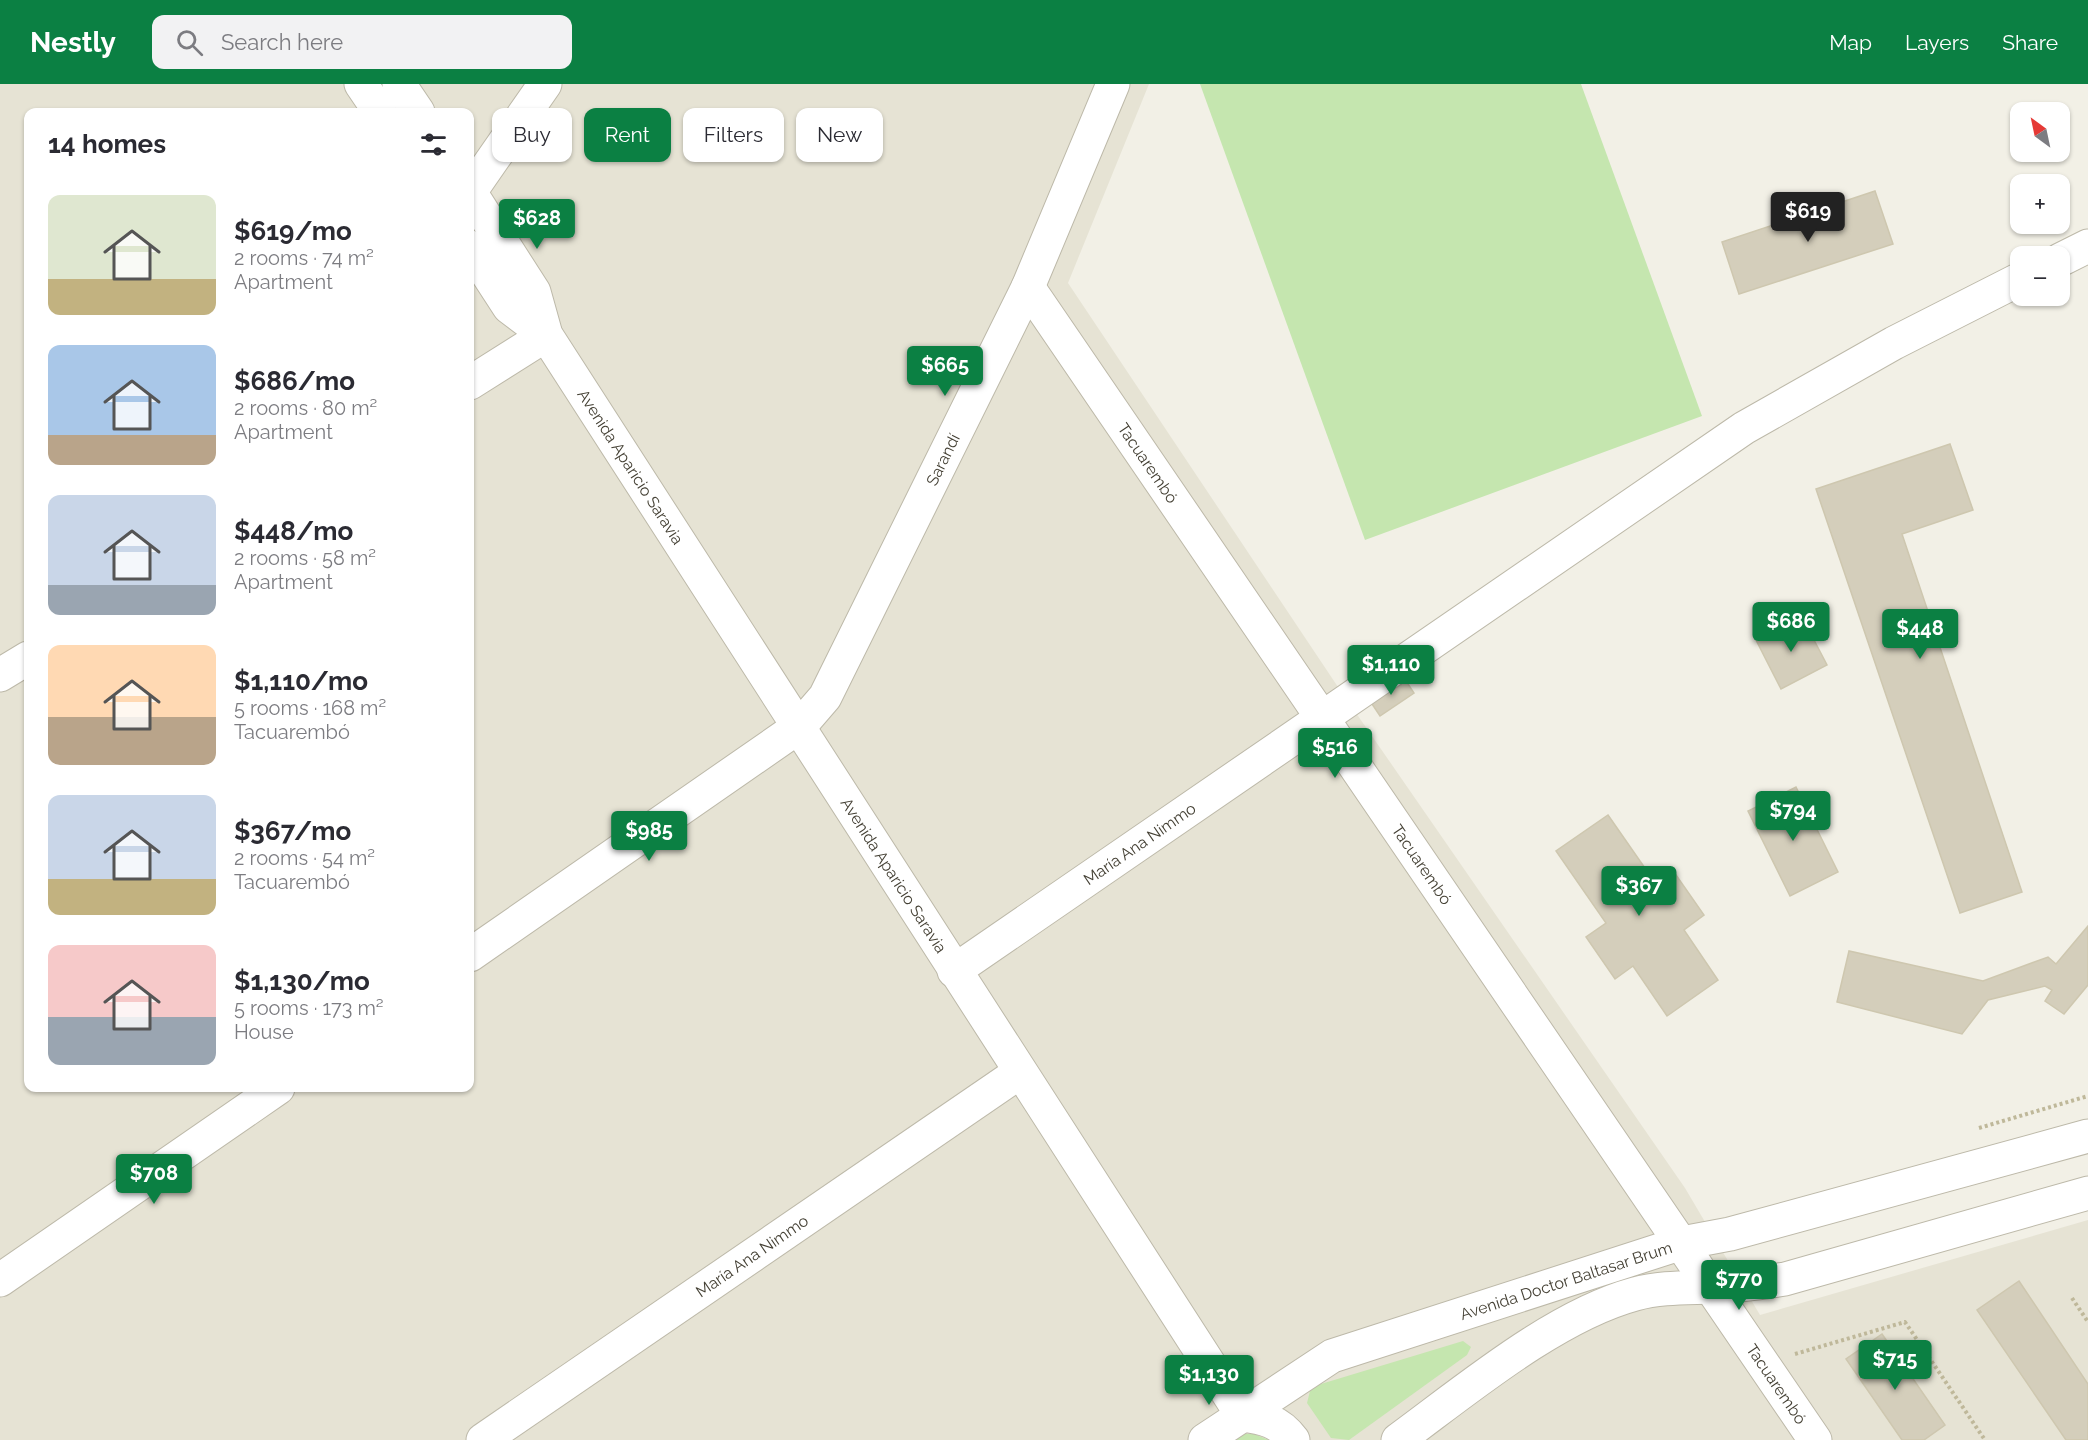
<!DOCTYPE html>
<meta charset="utf-8">
<style>
body{margin:0;font-family:Raleway,sans-serif;background:#f2f2f3;color:#2b2b33;height:100vh;display:flex;flex-direction:column;font-size:22px;white-space:nowrap}
*{box-sizing:border-box;margin:0}
p{font-size:20px;color:#7c7c81}
.icon{flex:none;width:33px;height:33px;fill:none;stroke:currentColor;stroke-width:2;stroke-linecap:round;stroke-linejoin:round}
.map{position:relative;flex:1;overflow:hidden}
.sheet{position:absolute;left:24px;top:24px;width:450px;height:984px;display:flex;flex-direction:column;background:#fff;border-radius:12px;box-shadow:0 2px 4px #0004}
.sheet>*{flex:none}
.guide{position:absolute;left:492px;top:24px;width:570px;height:54px;display:flex;gap:12px}
.needle{width:39px;rotate:327deg}
.buttons{position:absolute;left:2010px;top:18px;display:grid;gap:12px}
.buttons a{display:grid;place-items:center;width:60px;height:60px;border-radius:12px;background:#fff;box-shadow:0 2px 4px #0004;font-size:30px}
.price{position:absolute;translate:-50% -51px;padding:0 14px;border-radius:6px;background:#0b8043;color:#fff;font-size:20px;line-height:39px;filter:drop-shadow(0 2px 3px #0008)}
.price::after{content:'';position:absolute;left:50%;top:36px;width:18px;height:14px;margin-left:-9px;background:inherit;clip-path:polygon(0 0,100% 0,50% 100%)}
.price.on{background:#222;color:#fff}
ul{padding:0;list-style:none}
li{display:flex;align-items:center;gap:18px;height:150px;padding:0 24px}
li span{display:grid;place-items:center;flex:none;width:168px;height:120px;border-radius:12px;color:#555}
li>.icon{margin-inline-start:auto}
span .icon{width:72px;height:72px;fill:#fffc;stroke-width:1}
li b{font-size:26px}
h2{display:flex;justify-content:space-between;align-items:center;height:72px;padding:0 24px;font-size:26px}
.pill{padding:0 21px;border-radius:12px;background:#fff;box-shadow:0 2px 4px #0004;font-size:21px;line-height:54px}
.pill.on{background:#0b8043;color:#fff}
header{display:flex;align-items:center;gap:36px;box-sizing:border-box;height:84px;padding:0 30px;background:#0b8043;color:#fff}
header strong{font-size:28px}
nav{display:flex;gap:33px;margin-inline-start:auto;font-size:21px}
.search{width:420px;height:54px;background:#f2f2f3;display:flex;align-items:center;gap:15px;box-sizing:border-box;padding:0 21px;border-radius:12px;color:#7c7c81;font-size:22px}
.map>svg:first-child{display:block}
</style>
<header>
<strong>Nestly</strong>
<div class="search"><svg class="icon" aria-label="search" viewBox="0 0 24 24"><circle cx="10" cy="10" r="6"/><path d="M15 15l6 6"/></svg>Search here</div>
<nav><a>Map</a><a>Layers</a><a>Share</a></nav>
</header>
<div class="map">
<svg width="2088" height="1356" viewBox="0 0 2088 1356">
<rect width="100%" height="100%" fill="#f2f0e6"/>
<!-- residential -->
<path fill="#e6e3d4" fill-rule="evenodd" d="M0 0H1149L1068 199 1338 603 1685 1104 1760 1231 2088 1136V1356H0ZM28 28H470V1004H28Z"/>
<!-- green -->
<g fill="#c5e6af">
<path d="M1200 0H1581L1702 332 1365 456Z"/>
<path d="M1463 1257 1471 1263 1467 1271 1349 1356 1331 1354 1307 1319 1311 1303Z"/>
<path d="M1243 1350H1254L1269 1356H1230Z"/>
</g>
<!-- building -->
<g fill="#d4cebb" stroke="#cec7af" stroke-width="1.5">
<path d="M1875 107 1893 160 1739 210 1722 158Z"/>
<path d="M1950 360 1973 426 1902 450 2022 808 1960 829 1816 405Z"/>
<path d="M1802 533 1827 581 1781 605 1756 556Z"/>
<path d="M1402 591 1414 609 1380 632 1368 614Z"/>
<path d="M1796 703 1838 788 1790 812 1748 727Z"/>
<path d="M1608 731 1656 800 1674 788 1704 831 1684 846 1718 896 1667 932 1633 882 1615 895 1586 853 1606 839 1556 767Z"/>
<path d="M2088 842V901L2064 930 2045 917 2052 906 2045 902 1988 916 1962 950 1837 918 1849 867 1983 897 2048 873 2056 880Z"/>
<path d="M2019 1197 2088 1300V1356H2066L1977 1226Z"/>
<path d="M1882 1250 1945 1341 1924 1356H1902L1846 1275Z"/>
</g>
<g fill="none" stroke-linecap="round" stroke-linejoin="round">
<!-- minor casing -->
<g stroke="#bdb9a9" stroke-width="35">
<g id="minor">
<path d="M361 0 380 28"/>
<path d="M399 0 418 28"/>
<path id="s1" d="M470 108 534 208 546 251 1242 1331"/>
<path d="M470 108 545 0"/>
<path d="M470 163 509 223 546 251"/>
<path d="M2060 176 2088 162"/>
<path id="s2" d="M1028 203 1815 1356"/>
<path d="M470 299 546 251"/>
<path d="M0 591 28 574"/>
<path id="s3" d="M470 871 800 642 825 613 1028 203 1113 0"/>
<path id="s4" d="M954 887 1744 344 1894 259 2020 195"/>
<path d="M0 1196 278 1004"/>
<path d="M1242 1331C1264 1334 1279 1337 1293 1356"/>
<path id="s5" d="M483 1356 1020 988"/>
<path id="s6" d="M1205 1356 1332 1272 1682 1159 1730 1150 2088 1052"/>
<path d="M1398 1356C1465 1307 1554 1232 1635 1210 1661 1203 1686 1204 1712 1203 1737 1202 1761 1199 1785 1195L2088 1109"/>
</g>
</g>
<!-- path -->
<g stroke="#bfb89a" stroke-width="4" stroke-dasharray="3 3" stroke-linecap="butt">
<path d="M1979 1044 2088 1012"/>
<path d="M2072 1214 2088 1238"/>
<path d="M1795 1270 1905 1238 1985 1356"/>
</g>
<!-- minor -->
<use href="#minor" stroke="#fff" stroke-width="33"/>
</g>
<g text-anchor="middle" dominant-baseline="central" stroke-width="6" stroke-linejoin="round" paint-order="stroke">
<!-- street labels -->
<g font-size="16" fill="#454135" stroke="#fff">
<text stroke="none"><textPath href="#s3" startOffset="705">Sarandí</textPath></text>
<text stroke="none"><textPath href="#s2" startOffset="213">Tacuarembó</textPath></text>
<text stroke="none"><textPath href="#s1" startOffset="320">Avenida Aparicio Saravia</textPath></text>
<text stroke="none"><textPath href="#s4" startOffset="225">María Ana Nimmo</textPath></text>
<text stroke="none"><textPath href="#s2" startOffset="699">Tacuarembó</textPath></text>
<text stroke="none"><textPath href="#s1" startOffset="806">Avenida Aparicio Saravia</textPath></text>
<text stroke="none"><textPath href="#s5" startOffset="326">María Ana Nimmo</textPath></text>
<text stroke="none"><textPath href="#s6" startOffset="398">Avenida Doctor Baltasar Brum</textPath></text>
<text stroke="none"><textPath href="#s2" startOffset="1328">Tacuarembó</textPath></text>
</g>
</g>
</svg>
<div class="buttons">
<a><svg class="needle" viewBox="-14 -14 28 28"><path d="M0-13l5 13h-10z" fill="#e53935"/><path d="M0 13l5-13h-10z" fill="#7c7c81"/></svg></a>
<a>+</a>
<a>−</a>
</div>
<b class="price on" style="left:1808px;top:159px">$619</b>
<b class="price" style="left:537px;top:166px">$628</b>
<b class="price" style="left:945px;top:313px">$665</b>
<b class="price" style="left:1791px;top:569px">$686</b>
<b class="price" style="left:1920px;top:576px">$448</b>
<b class="price" style="left:1391px;top:612px">$1,110</b>
<b class="price" style="left:1335px;top:695px">$516</b>
<b class="price" style="left:1793px;top:758px">$794</b>
<b class="price" style="left:649px;top:778px">$985</b>
<b class="price" style="left:1639px;top:833px">$367</b>
<b class="price" style="left:154px;top:1121px">$708</b>
<b class="price" style="left:1739px;top:1227px">$770</b>
<b class="price" style="left:1895px;top:1307px">$715</b>
<b class="price" style="left:1209px;top:1322px">$1,130</b>
<div class="guide">
<a class="pill">Buy</a>
<a class="pill on">Rent</a>
<a class="pill">Filters</a>
<a class="pill">New</a>
</div>
<section class="sheet">
<h2>14 homes<svg class="icon" aria-label="filters" viewBox="0 0 24 24"><path d="M4 7h16M4 17h16"/><circle cx="9" cy="7" r="2"/><circle cx="15" cy="17" r="2"/></svg></h2>
<ul>
<li><span style="background:linear-gradient(#dfe7d0 70%,#c2b280 0)"><svg class="icon" aria-label="home" viewBox="0 0 24 24"><path d="M3 11l9-7 9 7M6 9v11h12V9"/></svg></span><div><b>$619/mo</b><p>2 rooms · 74 m²</p><p>Apartment</p></div></li>
<li><span style="background:linear-gradient(#a9c7e8 75%,#b9a48a 0)"><svg class="icon" aria-label="home" viewBox="0 0 24 24"><path d="M3 11l9-7 9 7M6 9v11h12V9"/></svg></span><div><b>$686/mo</b><p>2 rooms · 80 m²</p><p>Apartment</p></div></li>
<li><span style="background:linear-gradient(#c9d6e8 75%,#9aa5b1 0)"><svg class="icon" aria-label="home" viewBox="0 0 24 24"><path d="M3 11l9-7 9 7M6 9v11h12V9"/></svg></span><div><b>$448/mo</b><p>2 rooms · 58 m²</p><p>Apartment</p></div></li>
<li><span style="background:linear-gradient(#ffd9b3 60%,#b9a48a 0)"><svg class="icon" aria-label="home" viewBox="0 0 24 24"><path d="M3 11l9-7 9 7M6 9v11h12V9"/></svg></span><div><b>$1,110/mo</b><p>5 rooms · 168 m²</p><p>Tacuarembó</p></div></li>
<li><span style="background:linear-gradient(#c9d6e8 70%,#c2b280 0)"><svg class="icon" aria-label="home" viewBox="0 0 24 24"><path d="M3 11l9-7 9 7M6 9v11h12V9"/></svg></span><div><b>$367/mo</b><p>2 rooms · 54 m²</p><p>Tacuarembó</p></div></li>
<li><span style="background:linear-gradient(#f6c9c9 60%,#9aa5b1 0)"><svg class="icon" aria-label="home" viewBox="0 0 24 24"><path d="M3 11l9-7 9 7M6 9v11h12V9"/></svg></span><div><b>$1,130/mo</b><p>5 rooms · 173 m²</p><p>House</p></div></li>
</ul>
</section>
</div>
